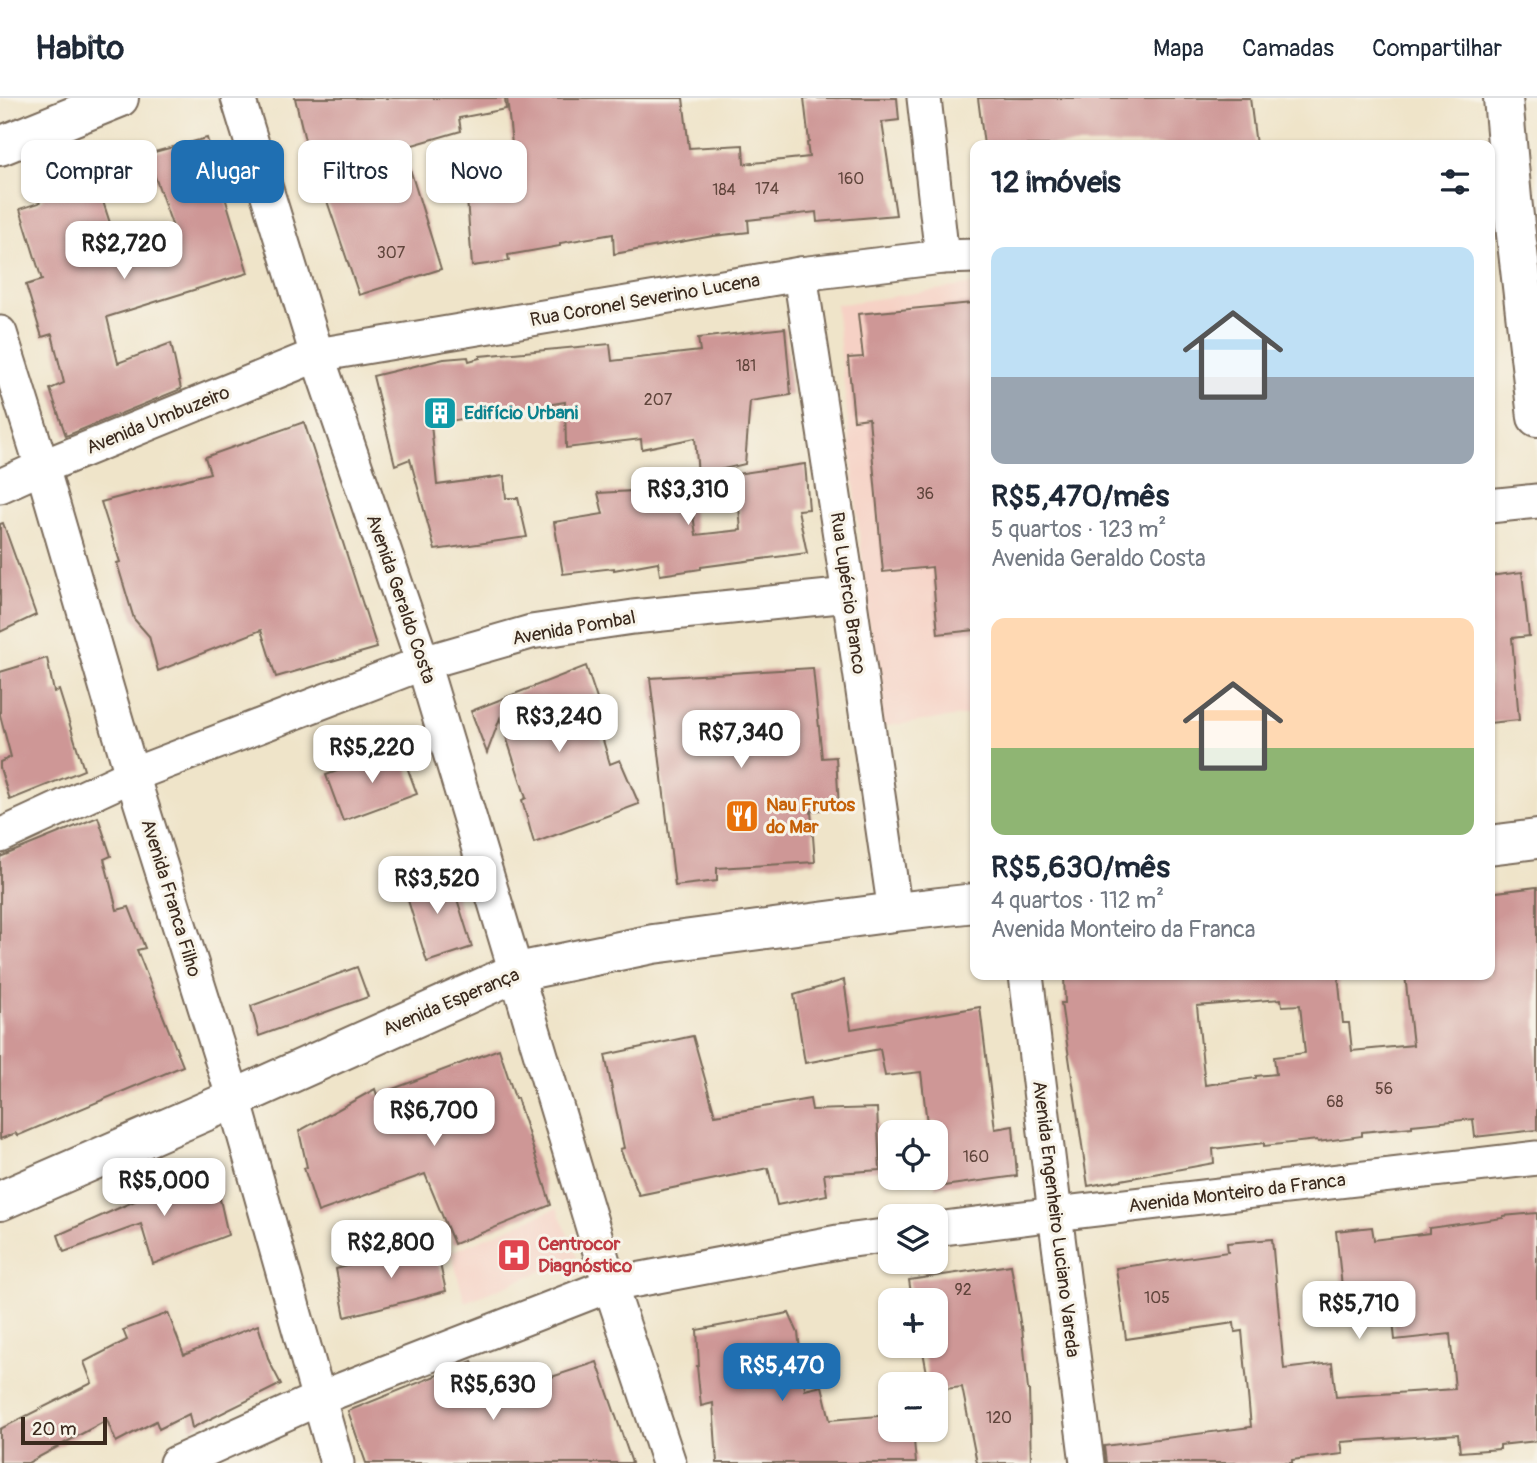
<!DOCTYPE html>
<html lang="pt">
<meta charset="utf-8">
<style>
body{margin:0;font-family:Pangolin,sans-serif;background:#f6f6f7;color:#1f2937;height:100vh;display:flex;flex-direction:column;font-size:26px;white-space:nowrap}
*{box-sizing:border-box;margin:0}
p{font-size:23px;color:#747a83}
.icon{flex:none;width:38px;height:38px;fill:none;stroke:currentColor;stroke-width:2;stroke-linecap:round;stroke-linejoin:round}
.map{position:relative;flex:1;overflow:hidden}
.side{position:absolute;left:970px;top:42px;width:525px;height:840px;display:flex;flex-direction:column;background:#fff;border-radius:14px;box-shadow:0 2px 5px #0004}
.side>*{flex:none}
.guide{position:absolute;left:21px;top:42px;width:665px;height:63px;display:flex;gap:14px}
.tools{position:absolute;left:878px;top:1022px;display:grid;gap:14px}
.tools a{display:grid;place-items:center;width:70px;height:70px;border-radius:14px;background:#fff;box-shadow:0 2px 5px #0004;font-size:35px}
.scale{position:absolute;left:21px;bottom:18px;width:86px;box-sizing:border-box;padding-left:7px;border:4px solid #3b2a1e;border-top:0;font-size:19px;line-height:24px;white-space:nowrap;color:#3b2a1e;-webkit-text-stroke:5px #f7f3e8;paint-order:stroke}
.price{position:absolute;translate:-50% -60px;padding:0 16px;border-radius:14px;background:#fff;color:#222;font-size:23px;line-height:46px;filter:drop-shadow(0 2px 4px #0008)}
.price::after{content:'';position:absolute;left:50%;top:42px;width:21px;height:16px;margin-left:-10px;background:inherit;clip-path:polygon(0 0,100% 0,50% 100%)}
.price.selected{background:#1f6fb2;color:#fff}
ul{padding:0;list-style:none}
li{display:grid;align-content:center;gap:14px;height:371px;padding:0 21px}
li span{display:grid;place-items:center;height:217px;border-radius:14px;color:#555}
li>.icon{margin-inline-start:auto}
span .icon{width:126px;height:126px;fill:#fffc;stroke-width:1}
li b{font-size:30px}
h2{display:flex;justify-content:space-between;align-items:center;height:84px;padding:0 21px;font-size:30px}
.pill{padding:0 24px;border-radius:14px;background:#fff;box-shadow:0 2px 5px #0004;font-size:24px;line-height:63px}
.pill.selected{background:#1f6fb2;color:#fff}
header{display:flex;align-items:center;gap:42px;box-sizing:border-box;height:98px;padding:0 35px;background:#fff;border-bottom:2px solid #e0e1e3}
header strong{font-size:33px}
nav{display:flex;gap:38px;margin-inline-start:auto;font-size:24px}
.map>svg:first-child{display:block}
</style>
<header>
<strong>Habito</strong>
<nav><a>Mapa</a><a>Camadas</a><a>Compartilhar</a></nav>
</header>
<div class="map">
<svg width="1537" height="1365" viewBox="0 0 1537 1365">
<rect width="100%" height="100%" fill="#f7f3e8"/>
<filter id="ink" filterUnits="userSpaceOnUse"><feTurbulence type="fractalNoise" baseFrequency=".0143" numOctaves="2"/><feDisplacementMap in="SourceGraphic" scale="14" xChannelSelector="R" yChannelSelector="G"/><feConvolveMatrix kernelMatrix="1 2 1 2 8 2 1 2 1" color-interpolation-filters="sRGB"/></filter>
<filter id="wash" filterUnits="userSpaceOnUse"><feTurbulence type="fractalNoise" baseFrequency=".00686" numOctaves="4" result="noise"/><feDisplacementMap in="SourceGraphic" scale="28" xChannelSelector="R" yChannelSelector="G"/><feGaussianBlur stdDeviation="1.57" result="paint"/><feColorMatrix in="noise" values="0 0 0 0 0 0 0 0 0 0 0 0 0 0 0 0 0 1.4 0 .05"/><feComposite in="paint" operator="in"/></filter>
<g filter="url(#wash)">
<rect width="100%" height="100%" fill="#efe4c9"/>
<!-- built -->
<g fill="#f6d1c5">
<path d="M975 186V616L879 629 836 207Z"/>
<path d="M557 1110 577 1159 465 1204 451 1154Z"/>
</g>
<g id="blocks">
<!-- building -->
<g fill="#ce9796" fill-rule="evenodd">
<path d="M295 0H505L506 11 459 20 461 33 333 70 410 71 441 171 359 197 326 100 319 102Z"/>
<path d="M507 0H683L689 50 743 47 744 66 809 59 807 45 809 44 804 0H897L899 22 882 24 896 117 817 124 816 114 748 122 749 134 713 138 614 156 613 136 560 145V148L508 157 509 163 472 168 465 73 515 74Z"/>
<path d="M978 0H1250L1256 47H984Z"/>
<path d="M207 40 248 175 107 219 118 265 171 245 181 291 66 338 50 291 64 285 52 236 42 239 26 187 42 182 20 111 39 105 45 97 64 89 79 90 97 85 120 156 176 138 147 56Z"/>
<path d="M972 205 975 236V532L938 536 932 469 883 474 869 320 854 322 848 260 863 259 858 216Z"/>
<path d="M785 230 791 297 750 303 745 366 698 377 695 340 642 351 641 341 566 350 565 304 431 326 437 387 504 378 506 400H518L527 439 435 452 410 361 395 367 373 278 444 261 468 259 469 263 480 260V258L610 246 612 263 700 253 698 240Z"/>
<path d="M304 324 377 550 276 579 261 532 158 573 149 538 134 521 117 465 120 464 101 404 210 375 205 359Z"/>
<path d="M805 366 809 411 798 412 807 455 701 469V471L660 477 658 464 614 472V470L563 476 554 424 603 416 598 395 689 390 696 437 741 432 736 376Z"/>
<path d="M3 425 36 517 0 534V426Z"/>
<path d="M1522 474 1529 538 1512 540 1519 622 1489 625V478Z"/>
<path d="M47 560 54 594 59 592 84 672 10 702 0 670V664L11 659 0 617V574Z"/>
<path d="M586 568 601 613 595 615 610 666 620 662 639 706 534 745 522 702 526 700 500 620 487 655 471 613Z"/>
<path d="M813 570 822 660 836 659 839 710 811 713 815 764 717 770V783L675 788 650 580Z"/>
<path d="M400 650 417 696 343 723 326 677Z"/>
<path d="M98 719 111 758 104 761 117 812 129 809 145 850 137 852 183 968 17 1038 16 1035 0 1041V759Z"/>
<path d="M448 772 472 849 427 864 403 786Z"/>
<path d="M1537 789V1032L1475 1039 1473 1021 1412 1027V1029L1362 1034V1038L1318 1044 1317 1042 1264 1048V1045L1213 1051 1214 1065 1088 1088 1061 905H1065L1064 877H1338L1343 925H1349L1352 953 1413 947 1405 877H1489V795ZM1281 901 1282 908 1300 907 1305 955 1274 959 1276 976 1256 978V980L1205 987 1197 908Z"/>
<path d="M357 869 368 899 259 938 251 908Z"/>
<path d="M844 882 851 931 980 909 995 1031 1013 1028 1017 1078 936 1089V1024L927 1025 921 974 885 978 880 951 805 965 794 897Z"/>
<path d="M693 938 715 1017 810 1001 812 1012 877 1010 880 1072 824 1076 827 1097 777 1107 768 1070 639 1097 620 1051 624 1050 605 957Z"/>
<path d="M499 951 515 1000H517L551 1107 454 1146 425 1076 318 1114 304 1070 307 1069 299 1033 375 991 377 997Z"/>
<path d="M218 1066 222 1096 219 1097 228 1137 153 1166 141 1126 64 1154 58 1137Z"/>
<path d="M1537 1115V1343L1500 1347V1351L1460 1354 1458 1336 1341 1344 1343 1356 1292 1362V1365H1106L1104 1348 1251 1329 1242 1233 1235 1234 1234 1225 1126 1241 1116 1170 1228 1154 1227 1145 1272 1141 1284 1271 1332 1265 1336 1299 1455 1291 1450 1236 1395 1242 1392 1212 1345 1217 1336 1133 1372 1129 1374 1142 1429 1135V1130L1503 1120V1118Z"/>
<path d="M435 1144 446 1193 345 1219 336 1171Z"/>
<path d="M1011 1167 1021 1230 1022 1229 1028 1292H1029L1031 1365H977L962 1289 936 1292V1286H929L922 1248H936V1202H912L909 1182Z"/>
<path d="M168 1215 184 1257 258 1227 269 1263 281 1286 192 1330 189 1316 159 1331 156 1323 116 1344 107 1322 28 1365H0V1331L92 1285 84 1264 127 1242 123 1232Z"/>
<path d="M789 1215 798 1235 805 1292 822 1288 830 1322 891 1317V1332H913L916 1365H717L713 1305 701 1308 697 1268H699L697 1232Z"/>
<path d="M472 1263 482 1302 597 1264 632 1365H366L348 1313Z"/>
</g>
</g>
</g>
<g filter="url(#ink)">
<use href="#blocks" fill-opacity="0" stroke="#7a6b5a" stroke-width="2"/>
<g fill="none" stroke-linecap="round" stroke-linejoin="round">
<!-- minor casing -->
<g stroke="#7a6b5a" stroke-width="37">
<g id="minor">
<path d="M238 0 317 257 423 565 610 1187 669 1365"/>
<path d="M924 0 942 159"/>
<path d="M800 176 849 497 895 814"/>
<path d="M0 235 42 369 132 677 234 1001 337 1365"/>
<path d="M0 388 42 369 317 257 800 176 942 159 975 158"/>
<path d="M1489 408 1537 403"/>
<path d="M0 738 132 677 423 565 531 534 633 519 849 497"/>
<path d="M1026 877 1055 1116 1087 1365"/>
<path d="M936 1131 1055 1116 1537 1060"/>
<path d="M176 1365 320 1300 610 1187 838 1144 891 1137"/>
</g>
</g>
<!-- major casing -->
<g stroke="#7a6b5a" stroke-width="42">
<g id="major">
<path d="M1503 0 1512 101 1537 319"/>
<path d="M0 48 119 0"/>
<path d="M1489 747 1537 741"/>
<path d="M0 1103 234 1001 517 874 653 846 895 814 975 805"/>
</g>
</g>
<!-- minor -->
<use href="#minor" stroke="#fff" stroke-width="33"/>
<!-- major -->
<use href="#major" stroke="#fff" stroke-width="38"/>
</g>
</g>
<!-- icons -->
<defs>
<g id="building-square" transform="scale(1.75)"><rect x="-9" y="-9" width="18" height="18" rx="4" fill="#0f9aa8" stroke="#f7f3e8"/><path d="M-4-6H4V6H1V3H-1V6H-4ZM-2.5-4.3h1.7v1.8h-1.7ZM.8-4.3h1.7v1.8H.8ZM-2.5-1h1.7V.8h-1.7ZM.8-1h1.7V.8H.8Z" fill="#fff"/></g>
<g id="restaurant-square" transform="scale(1.75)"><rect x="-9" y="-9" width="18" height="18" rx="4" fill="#e8710a" stroke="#f7f3e8"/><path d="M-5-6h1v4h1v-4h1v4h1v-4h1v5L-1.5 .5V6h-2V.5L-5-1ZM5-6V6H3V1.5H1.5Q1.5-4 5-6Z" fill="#fff"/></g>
<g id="hospital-square" transform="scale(1.75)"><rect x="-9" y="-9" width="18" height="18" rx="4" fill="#e0444e" stroke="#f7f3e8"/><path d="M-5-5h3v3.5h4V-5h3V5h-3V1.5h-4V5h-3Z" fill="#fff"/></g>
</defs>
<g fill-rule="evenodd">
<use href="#building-square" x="440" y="315"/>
<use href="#restaurant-square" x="742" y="718"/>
<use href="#hospital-square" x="514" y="1157"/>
</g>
<g text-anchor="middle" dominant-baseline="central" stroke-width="6" stroke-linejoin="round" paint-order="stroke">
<!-- number labels -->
<g font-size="16" fill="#60453c">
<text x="851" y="81">160</text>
<text x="767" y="91">174</text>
<text x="724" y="92">184</text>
<text x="391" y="155">307</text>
<text x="746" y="268">181</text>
<text x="658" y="302">207</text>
<text x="925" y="396">36</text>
<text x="1384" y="991">56</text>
<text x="1335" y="1004">68</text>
<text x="976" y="1059">160</text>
<text x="963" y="1192">92</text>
<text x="1157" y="1200">105</text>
<text x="999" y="1320">120</text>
</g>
<!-- street labels -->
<g font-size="19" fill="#3b2a1e" stroke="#f7f3e8">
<text transform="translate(645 202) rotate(-10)">Rua Coronel Severino Lucena</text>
<text transform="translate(158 322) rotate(-22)">Avenida Umbuzeiro</text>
<text transform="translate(848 495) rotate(82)">Rua Lupércio Branco</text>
<text transform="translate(401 501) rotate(71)">Avenida Geraldo Costa</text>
<text transform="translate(574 530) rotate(-10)">Avenida Pombal</text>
<text transform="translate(171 800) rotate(73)">Avenida Franca Filho</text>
<text transform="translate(451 904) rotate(-23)">Avenida Esperança</text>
<text transform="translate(1237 1095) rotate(-7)">Avenida Monteiro da Franca</text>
<text transform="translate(1056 1121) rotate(83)">Avenida Engenheiro Luciano Vareda</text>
</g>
<!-- culture labels -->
<g font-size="19" font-weight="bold" fill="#0d838f" stroke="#f7f3e8" text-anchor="start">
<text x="464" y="315">Edifício Urbani</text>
</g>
<!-- food labels -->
<g font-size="19" font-weight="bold" fill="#c56008" stroke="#f7f3e8" text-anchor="start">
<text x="766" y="707">Nau Frutos<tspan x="766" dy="22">do Mar</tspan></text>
</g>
<!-- health labels -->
<g font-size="19" font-weight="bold" fill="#be3a42" stroke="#f7f3e8" text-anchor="start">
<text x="538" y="1146">Centrocor<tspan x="538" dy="22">Diagnóstico</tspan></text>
</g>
</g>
</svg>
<div class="tools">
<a><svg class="icon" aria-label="locate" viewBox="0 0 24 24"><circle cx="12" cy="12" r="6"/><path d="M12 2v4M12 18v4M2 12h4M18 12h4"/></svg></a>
<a><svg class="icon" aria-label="layers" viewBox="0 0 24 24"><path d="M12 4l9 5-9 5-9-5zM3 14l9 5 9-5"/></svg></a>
<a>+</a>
<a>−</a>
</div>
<div class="scale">20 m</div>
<b class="price" style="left:124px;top:183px">R$2,720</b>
<b class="price" style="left:688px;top:429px">R$3,310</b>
<b class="price" style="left:559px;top:656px">R$3,240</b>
<b class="price" style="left:741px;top:672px">R$7,340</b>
<b class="price" style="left:372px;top:687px">R$5,220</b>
<b class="price" style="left:437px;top:818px">R$3,520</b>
<b class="price" style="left:434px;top:1050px">R$6,700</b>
<b class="price" style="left:164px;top:1120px">R$5,000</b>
<b class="price" style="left:391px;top:1182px">R$2,800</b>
<b class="price" style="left:1359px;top:1243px">R$5,710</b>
<b class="price selected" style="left:782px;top:1305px">R$5,470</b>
<b class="price" style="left:493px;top:1324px">R$5,630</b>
<div class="guide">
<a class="pill">Comprar</a>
<a class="pill selected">Alugar</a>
<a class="pill">Filtros</a>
<a class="pill">Novo</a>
</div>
<section class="side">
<h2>12 imóveis<svg class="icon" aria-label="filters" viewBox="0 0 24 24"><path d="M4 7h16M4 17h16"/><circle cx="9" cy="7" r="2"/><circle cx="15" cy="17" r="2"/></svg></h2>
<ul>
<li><span style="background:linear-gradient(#bfe0f5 60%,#9aa5b1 0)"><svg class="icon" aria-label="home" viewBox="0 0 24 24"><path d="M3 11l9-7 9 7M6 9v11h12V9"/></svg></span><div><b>R$5,470/mês</b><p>5 quartos · 123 m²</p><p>Avenida Geraldo Costa</p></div></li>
<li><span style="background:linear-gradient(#ffd9b3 60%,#8fb573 0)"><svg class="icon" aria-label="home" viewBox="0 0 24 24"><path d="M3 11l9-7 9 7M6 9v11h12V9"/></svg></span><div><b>R$5,630/mês</b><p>4 quartos · 112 m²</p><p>Avenida Monteiro da Franca</p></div></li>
</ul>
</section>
</div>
